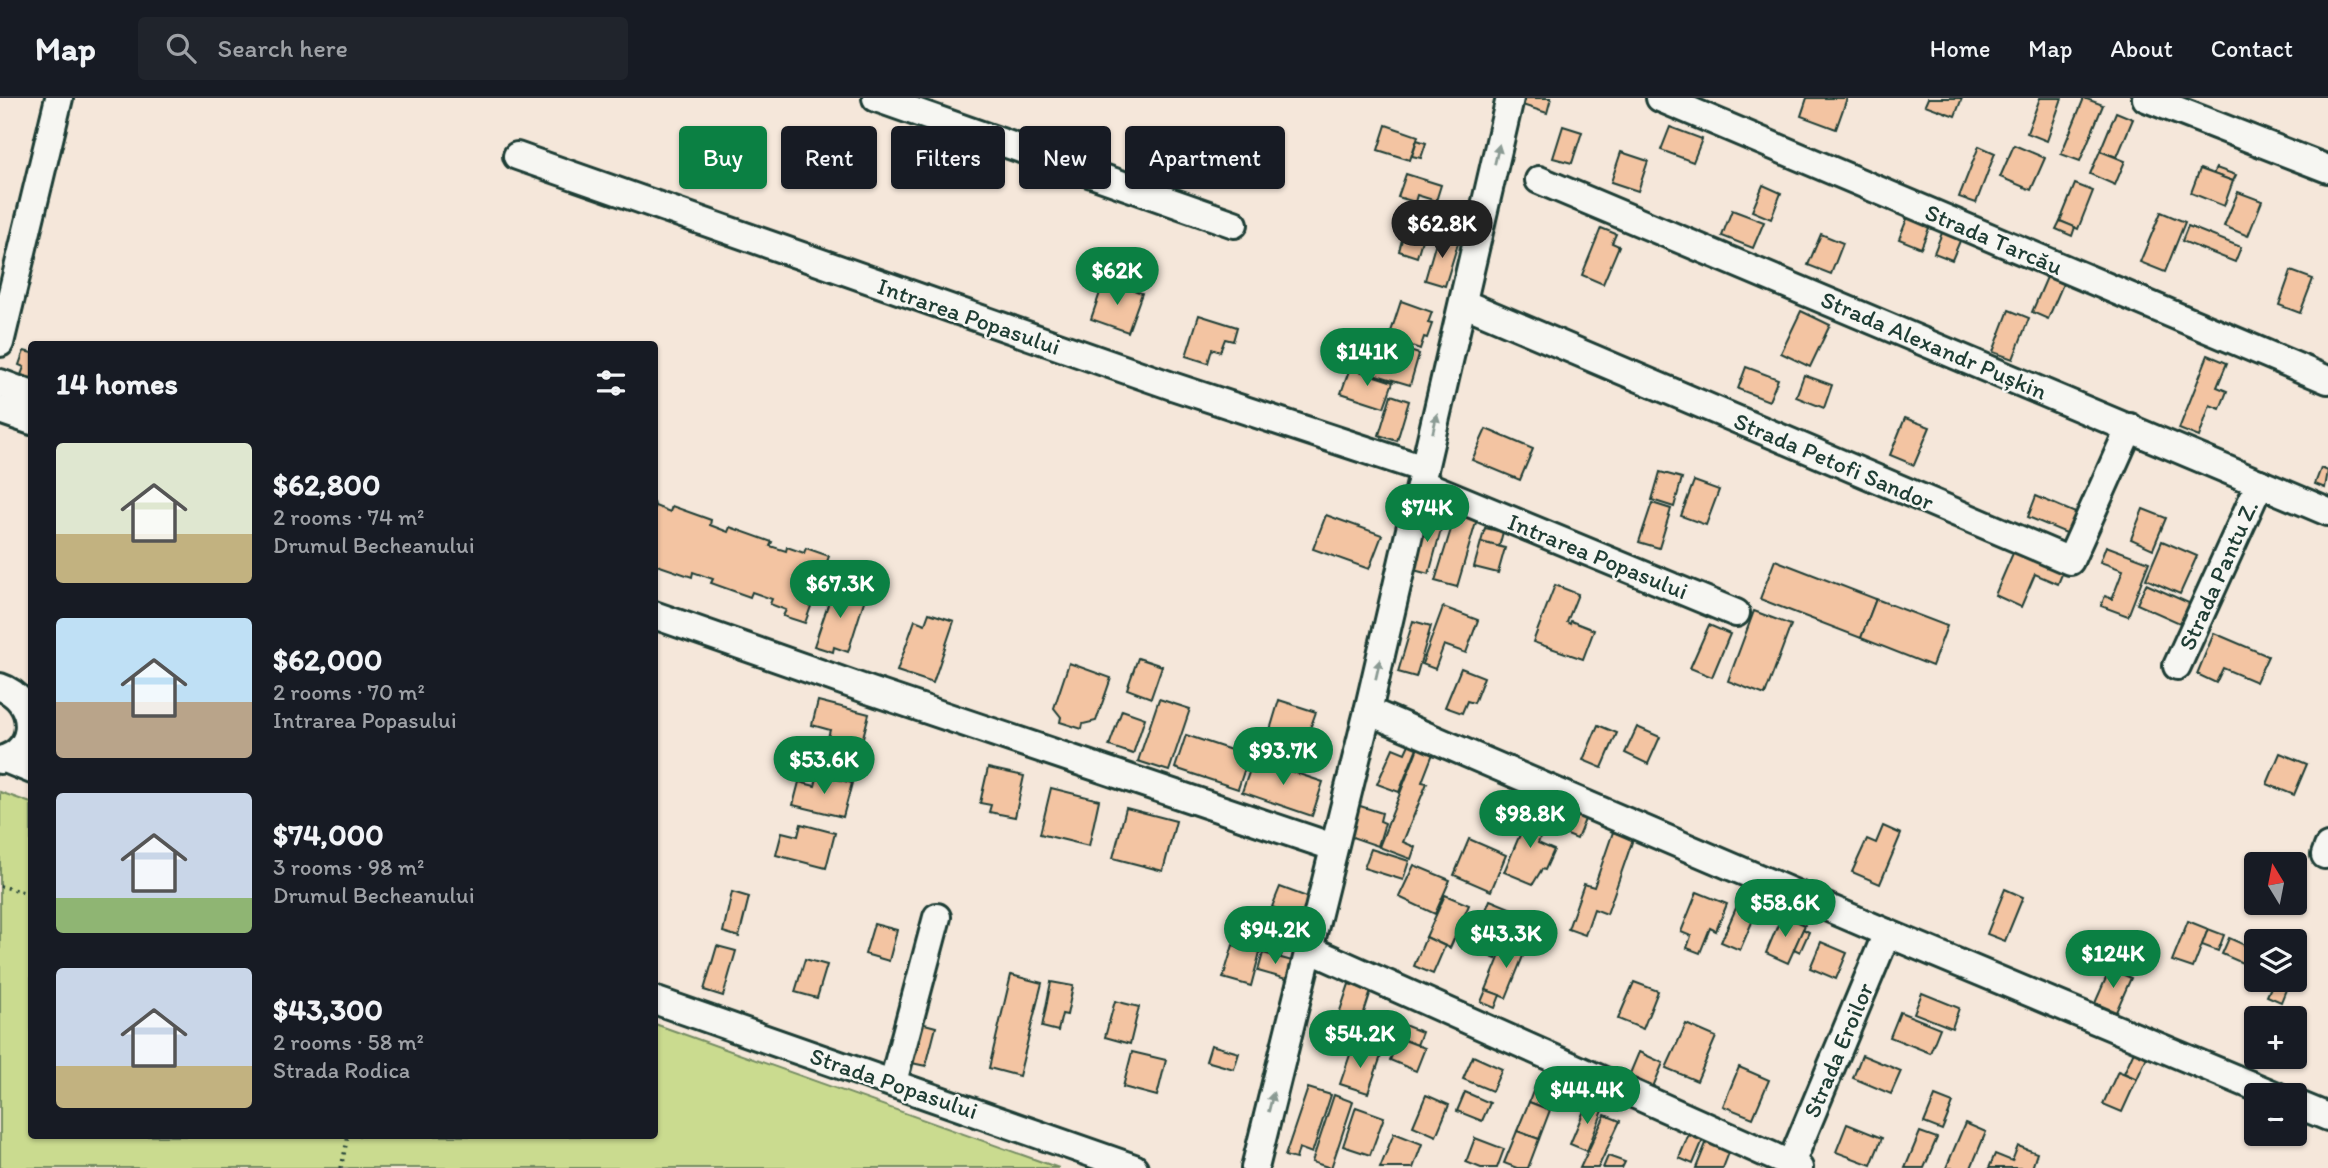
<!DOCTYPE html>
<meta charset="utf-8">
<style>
body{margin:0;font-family:Itim,sans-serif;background:#20242c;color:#f1f3f6;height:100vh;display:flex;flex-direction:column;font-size:26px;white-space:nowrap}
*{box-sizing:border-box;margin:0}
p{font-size:23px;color:#9ea1a6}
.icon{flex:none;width:38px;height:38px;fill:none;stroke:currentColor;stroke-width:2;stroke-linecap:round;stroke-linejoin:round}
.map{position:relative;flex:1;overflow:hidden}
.panel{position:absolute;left:28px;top:243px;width:630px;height:798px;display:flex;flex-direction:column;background:#171b24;border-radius:7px;box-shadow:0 2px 5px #0004}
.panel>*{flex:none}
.banner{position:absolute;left:679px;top:28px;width:665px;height:63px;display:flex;gap:14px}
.needle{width:46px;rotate:350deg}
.fabs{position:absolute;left:2244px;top:754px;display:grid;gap:14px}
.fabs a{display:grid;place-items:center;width:63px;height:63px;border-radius:7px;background:#171b24;box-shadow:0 2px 5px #0004;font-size:35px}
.price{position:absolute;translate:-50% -60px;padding:0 16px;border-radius:24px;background:#0b8043;color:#fff;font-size:23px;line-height:46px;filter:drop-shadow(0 2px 4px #0008)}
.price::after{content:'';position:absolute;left:50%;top:42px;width:21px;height:16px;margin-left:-10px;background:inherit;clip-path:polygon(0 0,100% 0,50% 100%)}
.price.selected{background:#222;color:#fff}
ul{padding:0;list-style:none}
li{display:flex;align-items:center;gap:21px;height:175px;padding:0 28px}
li span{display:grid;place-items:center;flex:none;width:196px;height:140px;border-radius:7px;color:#555}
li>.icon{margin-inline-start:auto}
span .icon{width:84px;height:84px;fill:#fffc;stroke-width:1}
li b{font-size:30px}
h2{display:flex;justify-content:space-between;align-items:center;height:84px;padding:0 28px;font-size:30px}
.pill{padding:0 24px;border-radius:7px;background:#171b24;box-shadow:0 2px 5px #0004;font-size:24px;line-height:63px}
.pill.selected{background:#0b8043;color:#fff}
header{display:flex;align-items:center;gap:42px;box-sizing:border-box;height:98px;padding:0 35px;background:#171b24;border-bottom:2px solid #363941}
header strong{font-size:33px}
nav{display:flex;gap:38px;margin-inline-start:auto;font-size:24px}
.search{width:490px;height:63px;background:#20242c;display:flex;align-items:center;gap:18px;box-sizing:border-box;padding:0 24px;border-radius:7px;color:#9ea1a6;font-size:26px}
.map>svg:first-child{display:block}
</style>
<header>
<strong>Map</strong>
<div class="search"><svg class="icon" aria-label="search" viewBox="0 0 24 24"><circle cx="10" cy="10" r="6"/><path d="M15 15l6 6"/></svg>Search here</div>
<nav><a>Home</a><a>Map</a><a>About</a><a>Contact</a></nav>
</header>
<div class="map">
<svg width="2328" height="1070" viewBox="0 0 2328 1070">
<rect width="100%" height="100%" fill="#f5e7da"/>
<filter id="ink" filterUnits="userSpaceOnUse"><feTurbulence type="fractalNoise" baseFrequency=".0143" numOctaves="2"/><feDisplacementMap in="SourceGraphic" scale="14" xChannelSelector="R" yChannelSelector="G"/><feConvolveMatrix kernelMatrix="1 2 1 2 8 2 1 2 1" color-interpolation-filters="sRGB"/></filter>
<g filter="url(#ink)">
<!-- green -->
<path fill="#cadb8f" stroke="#748c62" stroke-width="2" d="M0 694 31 705 32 1038H654L655 926 1059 1070H0Z"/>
<!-- building -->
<g fill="#f3c4a2" stroke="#1f3d34" stroke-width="2">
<path d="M1518 0H1551L1547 15 1516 5Z"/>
<path d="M1807 0H1847L1836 31 1801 18Z"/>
<path d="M1928 0H1962L1955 18 1925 7Z"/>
<path d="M2040 0H2062L2047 43 2027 35Z"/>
<path d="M2084 0 2103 7 2080 63 2061 56Z"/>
<path d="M2116 14 2133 21 2117 59 2100 53Z"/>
<path d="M1386 27 1418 38 1410 62 1378 52Z"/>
<path d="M1563 28 1582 34 1572 65 1553 60Z"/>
<path d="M1670 29 1702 41 1693 64 1661 52Z"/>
<path d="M1417 42 1426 45 1421 60 1412 58Z"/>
<path d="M2014 47 2045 60 2031 92 2000 79Z"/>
<path d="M1979 48 1995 55 1976 105 1959 99Z"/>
<path d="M2100 53 2125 63 2115 87 2090 76Z"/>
<path d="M1621 54 1648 63 1638 93 1611 84Z"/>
<path d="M2216 70 2236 77 2233 83 2213 76Z"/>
<path d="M2200 71 2233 83 2224 108 2191 95Z"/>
<path d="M1406 76 1441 87 1436 103 1417 97 1415 104 1398 99Z"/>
<path d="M2075 86 2093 93 2078 131 2060 123Z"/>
<path d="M1763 87 1781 95 1771 121 1752 113Z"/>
<path d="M2238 94 2262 103 2248 138 2224 128Z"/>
<path d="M1732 112 1764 124 1753 150 1722 138Z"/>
<path d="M2161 114 2185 124 2165 174 2140 164Z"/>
<path d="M1409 115 1428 121 1417 159 1399 153Z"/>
<path d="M1909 116 1931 125 1921 150 1899 141Z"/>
<path d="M2060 123 2075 129 2072 138 2056 131Z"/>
<path d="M2188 128 2241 149 2235 164 2182 143Z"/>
<path d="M1601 130 1616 136 1612 145 1619 148 1603 186 1582 177Z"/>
<path d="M1944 130 1962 138 1952 162 1934 155Z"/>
<path d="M1821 136 1843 145 1831 176 1808 167Z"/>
<path d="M1438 137 1459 142 1445 188 1425 182Z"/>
<path d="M2291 173 2313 181 2300 215 2279 207Z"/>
<path d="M2047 179 2063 186 2048 221 2032 214Z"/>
<path d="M1103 186 1115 189 1116 186 1142 195 1128 234 1091 221Z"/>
<path d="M1401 203 1432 214 1428 225 1432 226 1427 240 1424 239 1420 251 1389 240Z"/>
<path d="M2009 212 2029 220 2013 261 1993 254Z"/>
<path d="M1801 213 1830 227 1810 269 1781 255Z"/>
<path d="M1199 217 1237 229 1233 243 1225 241 1220 254 1212 251 1208 265 1186 258Z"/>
<path d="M1383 245 1419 256 1410 287 1373 276Z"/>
<path d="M24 253 32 255V280L21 277 24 269 19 267Z"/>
<path d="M2208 257 2227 265 2217 289 2227 293 2220 311 2210 307 2199 339 2179 331Z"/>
<path d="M1746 269 1778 281 1769 303 1738 291Z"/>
<path d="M1350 270 1393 284 1384 309 1341 295Z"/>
<path d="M1804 277 1832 287 1824 310 1796 299Z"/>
<path d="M1391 297 1409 303 1397 343 1379 337Z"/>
<path d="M1905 320 1930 329 1914 367 1890 357Z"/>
<path d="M1486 331 1533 351 1520 382 1472 362Z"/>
<path d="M2321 370 2328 373 2325 390 2315 386Z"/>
<path d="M1660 374 1682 380 1674 409 1652 402Z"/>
<path d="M1694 383 1719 392 1706 427 1681 418Z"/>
<path d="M2036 398 2080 417 2071 437 2028 419Z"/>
<path d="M654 404 655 408 670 414 672 408 711 422 710 427 728 434 730 429 772 444 770 448 786 453 787 449 804 455 806 450 829 458 805 525 783 518 786 512 770 506 772 501 752 494 750 499 711 485 713 481 693 474 692 479 654 466Z"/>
<path d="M1652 405 1671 411 1659 450 1639 444Z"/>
<path d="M2143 411 2166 420 2153 451 2131 441Z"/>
<path d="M1426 413 1441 418 1438 427 1442 428 1429 476 1410 471Z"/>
<path d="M1456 415 1477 421 1457 489 1435 483Z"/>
<path d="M1326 417 1382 437 1369 471 1313 451Z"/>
<path d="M1485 430 1503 434 1499 449 1481 444Z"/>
<path d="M2162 443 2197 458 2180 496 2146 481Z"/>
<path d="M1481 444 1505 450 1498 475 1474 469Z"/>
<path d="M2016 448 2065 469 2058 486 2035 476 2021 509 1995 497Z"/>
<path d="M2106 448 2149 464 2128 518 2101 508 2105 498 2112 501 2123 472 2100 464Z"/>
<path d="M1775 462 1876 501 1861 540 1760 501Z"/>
<path d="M2146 486 2191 506 2182 526 2137 506Z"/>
<path d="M1555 487 1578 496 1567 524 1570 526 1571 523 1594 532 1583 561 1533 544Z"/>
<path d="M834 489 866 497 848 554 834 549 833 554 814 548Z"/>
<path d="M1876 501 1947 528 1932 568 1861 540Z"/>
<path d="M1443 509 1478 522 1466 555 1444 547 1435 571 1422 566Z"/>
<path d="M1754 513 1791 527 1765 597 1728 583Z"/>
<path d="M929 515 954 523 933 585 897 573 915 522 925 526Z"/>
<path d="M1413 523 1431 528 1416 579 1398 574Z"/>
<path d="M1709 527 1730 536 1712 579 1690 570Z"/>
<path d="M2214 535 2268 558 2256 584 2223 570 2216 585 2197 576Z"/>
<path d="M1138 560 1162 568 1151 600 1127 591Z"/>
<path d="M1069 565 1111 580 1096 623 1083 626 1082 631 1060 624 1061 619 1054 610Z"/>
<path d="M1461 570 1484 579 1474 605 1467 603 1462 615 1445 609Z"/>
<path d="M1159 601 1190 611 1169 673 1138 663Z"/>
<path d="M1279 602 1316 614 1307 639 1289 633 1288 638 1270 632Z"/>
<path d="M818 603 869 616 860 651 827 643 830 632 812 627Z"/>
<path d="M1122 612 1145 620 1133 656 1109 648Z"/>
<path d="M1598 627 1617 635 1602 670 1583 662Z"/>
<path d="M1637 629 1660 639 1648 666 1625 655Z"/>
<path d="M1186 637 1249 658 1238 691 1175 670Z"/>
<path d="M1410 644 1418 647 1399 694 1377 686 1393 650 1405 655Z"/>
<path d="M1419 647 1434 653 1422 684 1427 685 1403 744 1415 749 1411 761 1379 749Z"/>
<path d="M2280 655 2307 666 2294 697 2267 686Z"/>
<path d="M1254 661 1323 684 1312 718 1242 694Z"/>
<path d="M988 670 1024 678 1015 719 989 714 991 707 980 705Z"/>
<path d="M818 676 852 685 843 719 793 707 799 684 815 688Z"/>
<path d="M1051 690 1099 702 1089 748 1040 736Z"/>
<path d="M1357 707 1382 715 1380 723 1385 725 1378 748 1346 737Z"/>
<path d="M1532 708 1547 714 1541 728 1544 730 1538 745 1554 752 1545 772 1542 771 1533 786 1504 774Z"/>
<path d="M1126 710 1176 723 1163 773 1113 760Z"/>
<path d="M1564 710 1586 719 1577 741 1555 732Z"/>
<path d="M801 726 835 735 826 770 776 757 782 734 798 738Z"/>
<path d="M1883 728 1901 736 1880 786 1852 774 1867 741 1876 745Z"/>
<path d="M1613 734 1633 741 1607 816 1594 811 1585 837 1568 831 1584 786 1594 789Z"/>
<path d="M1469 741 1506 757 1491 793 1454 777Z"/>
<path d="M1371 751 1409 763 1403 782 1364 770Z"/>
<path d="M1414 767 1450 782 1435 816 1399 799Z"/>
<path d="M1280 789 1310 800 1302 821 1272 809Z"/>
<path d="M2005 791 2023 799 2005 843 1987 836Z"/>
<path d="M732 794 749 799 739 839 723 834Z"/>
<path d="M1697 794 1727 806 1716 833 1710 830 1700 855 1687 850 1691 838 1681 834Z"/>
<path d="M1445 797 1469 807 1450 850 1426 839Z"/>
<path d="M1740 801 1759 808 1740 852 1721 844Z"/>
<path d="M1490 802 1517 813 1496 861 1470 851Z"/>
<path d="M1782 817 1805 827 1788 865 1766 855Z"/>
<path d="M2188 823 2208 831 2193 870 2172 863Z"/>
<path d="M874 826 897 832 889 863 865 856Z"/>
<path d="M1803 831 1809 834 1800 854 1794 851Z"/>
<path d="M2208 831 2224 837 2218 853 2202 847Z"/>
<path d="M1263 832 1287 840 1281 858 1257 850Z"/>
<path d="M1426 839 1445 848 1433 876 1414 868Z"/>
<path d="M2229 840 2256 852V871L2222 856Z"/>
<path d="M1821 844 1847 855 1836 881 1810 870Z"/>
<path d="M1505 845 1525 853 1506 900 1486 892Z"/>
<path d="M1233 847 1260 854 1251 888 1223 880Z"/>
<path d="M717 848 736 853 723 898 704 892Z"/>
<path d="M1263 855 1292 863 1286 881 1258 873Z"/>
<path d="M805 861 827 867 817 900 795 894Z"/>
<path d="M2110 871 2131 880 2116 914 2095 905Z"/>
<path d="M1011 877 1042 885 1019 978 989 970Z"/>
<path d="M2274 882 2289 884 2281 904 2267 898Z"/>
<path d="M1051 884 1073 888 1067 917 1062 916 1058 933 1042 929Z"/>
<path d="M1634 884 1658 893 1643 931 1618 921Z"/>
<path d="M1349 886 1371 893 1358 933 1336 925Z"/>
<path d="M1486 892 1500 897 1495 910 1481 904Z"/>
<path d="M1922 895 1959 910 1952 930 1914 915Z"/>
<path d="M1115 903 1139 909 1130 946 1105 939Z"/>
<path d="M1900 914 1940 930 1930 955 1890 939Z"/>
<path d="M917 924 936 929 926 968 907 964Z"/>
<path d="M1686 926 1716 939 1697 983 1666 970Z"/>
<path d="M1404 927 1422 934 1417 947 1399 940Z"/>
<path d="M1399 940 1425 950 1416 973 1390 962Z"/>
<path d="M1211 947 1239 955 1234 971 1206 963Z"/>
<path d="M1353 948 1381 958 1368 995 1340 986Z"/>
<path d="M2134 953 2147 959 2137 981 2124 975Z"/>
<path d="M1132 954 1166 962 1157 998 1123 989Z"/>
<path d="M1639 954 1663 965 1653 989 1629 978Z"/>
<path d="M1862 957 1901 973 1891 996 1853 980Z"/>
<path d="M1473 958 1502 971 1492 993 1463 981Z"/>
<path d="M1739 969 1769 982 1753 1020 1723 1008Z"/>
<path d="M2118 973 2137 981 2122 1014 2103 1006Z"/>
<path d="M1537 983 1553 989 1545 1010 1529 1004Z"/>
<path d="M1308 990 1331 997 1312 1055 1299 1050 1296 1061 1285 1058Z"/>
<path d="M1465 994 1490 1005 1482 1023 1457 1013Z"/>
<path d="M1334 997 1353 1004 1331 1070 1312 1064Z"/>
<path d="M1426 997 1449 1007 1436 1038 1413 1028Z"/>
<path d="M1935 998 1953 1005 1942 1032 1924 1025Z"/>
<path d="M1588 1003 1604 1010 1587 1053 1570 1046Z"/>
<path d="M1529 1004 1550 1012 1539 1041 1517 1033Z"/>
<path d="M1356 1009 1384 1019 1370 1057 1343 1048Z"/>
<path d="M1605 1017 1620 1023 1598 1070H1580Z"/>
<path d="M1965 1025 1986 1034 1971 1070H1946Z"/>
<path d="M1847 1026 1882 1040 1871 1067 1836 1054Z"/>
<path d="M1691 1031 1705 1037 1693 1066 1679 1060Z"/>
<path d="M1517 1033 1539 1041 1528 1070H1517L1504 1065Z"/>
<path d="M1920 1034 1937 1040 1924 1070H1905Z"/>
<path d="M1394 1035 1422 1046 1413 1070H1380Z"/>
<path d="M1475 1040 1504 1051 1497 1070H1481L1466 1064Z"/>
<path d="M1707 1043 1730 1052 1723 1070H1696Z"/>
<path d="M2018 1048 2037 1055 2032 1070H1989L1995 1056 2012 1063Z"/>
<path d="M1608 1058 1625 1064 1622 1070H1603Z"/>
</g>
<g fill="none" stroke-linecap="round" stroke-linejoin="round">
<!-- minor casing -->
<g stroke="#1f3d34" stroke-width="32">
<g id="minor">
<path d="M876 0 1234 126"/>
<path d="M1660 0 2328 282"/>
<path d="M2146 0 2328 71"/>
<path d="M517 58 1172 288 1424 371"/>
<path d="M1539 82 2328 414"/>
<path d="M1463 205 2070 463 2130 329"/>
<path d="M0 245 59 0"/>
<path d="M0 285 32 297"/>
<path d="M0 312 32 323"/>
<path d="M1421 385 1736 515"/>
<path d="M654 517 871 593 1333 749"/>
<path d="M2177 568 2260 385"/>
<path d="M0 589C37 601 40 653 0 662"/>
<path d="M1368 613 1887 835 2277 998"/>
<path d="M5 661 32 672"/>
<path d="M2325 757 2328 749"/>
<path d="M1309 851 1799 1070"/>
<path d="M654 902 1134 1070"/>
<path d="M893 984 937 819"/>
<path d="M2294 1005 2328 1019"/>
<path d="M1255 1070 1368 613 1510 0"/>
<path d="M1789 1070 1887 835"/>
</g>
</g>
<!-- path -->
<g stroke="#1f3d34" stroke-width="3.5" stroke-dasharray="2 5" stroke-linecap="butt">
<path d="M0 788 32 796"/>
<path d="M341 1070 348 1038"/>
</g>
<!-- minor -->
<use href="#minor" stroke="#f6f6f2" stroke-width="26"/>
</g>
<!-- one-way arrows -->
<defs><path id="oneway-solid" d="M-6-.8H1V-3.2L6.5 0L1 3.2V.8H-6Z" transform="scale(1.75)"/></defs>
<g fill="#8a9a93">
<use href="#oneway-solid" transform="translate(1497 56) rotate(-77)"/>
<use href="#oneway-solid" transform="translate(1435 325) rotate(-77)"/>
<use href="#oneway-solid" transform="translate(1378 571) rotate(-77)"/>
<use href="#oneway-solid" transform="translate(1271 1004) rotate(-76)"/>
</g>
</g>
<g text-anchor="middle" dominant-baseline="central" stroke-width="5" stroke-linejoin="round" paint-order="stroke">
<!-- street labels -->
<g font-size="24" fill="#1f3d34" stroke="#f6f6f2">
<text transform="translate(1994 141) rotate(23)">Strada Tarcău</text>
<text transform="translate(969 218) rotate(19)">Intrarea Popasului</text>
<text transform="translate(1934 247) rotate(23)">Strada Alexandr Pușkin</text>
<text transform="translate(1834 363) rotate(23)">Strada Petofi Sandor</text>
<text transform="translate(1598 458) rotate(22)">Intrarea Popasului</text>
<text transform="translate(2218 477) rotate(-66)">Strada Pantu Z.</text>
<text transform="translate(1838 952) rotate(-67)">Strada Eroilor</text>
<text transform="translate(894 985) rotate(19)">Strada Popasului</text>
</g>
</g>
</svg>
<div class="fabs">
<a><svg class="needle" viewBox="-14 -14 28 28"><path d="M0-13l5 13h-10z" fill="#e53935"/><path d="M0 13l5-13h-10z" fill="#9ea1a6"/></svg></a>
<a><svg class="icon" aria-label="layers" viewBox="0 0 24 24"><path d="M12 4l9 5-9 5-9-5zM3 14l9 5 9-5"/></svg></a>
<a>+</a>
<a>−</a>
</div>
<b class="price selected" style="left:1442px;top:162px">$62.8K</b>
<b class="price" style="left:1117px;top:209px">$62K</b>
<b class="price" style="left:1367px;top:290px">$141K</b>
<b class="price" style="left:1427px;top:446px">$74K</b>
<b class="price" style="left:840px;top:522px">$67.3K</b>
<b class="price" style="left:1283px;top:689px">$93.7K</b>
<b class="price" style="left:824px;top:698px">$53.6K</b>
<b class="price" style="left:1530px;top:752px">$98.8K</b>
<b class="price" style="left:1785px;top:841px">$58.6K</b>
<b class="price" style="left:1275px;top:868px">$94.2K</b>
<b class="price" style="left:1506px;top:872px">$43.3K</b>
<b class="price" style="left:2113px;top:892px">$124K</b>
<b class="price" style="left:1360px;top:972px">$54.2K</b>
<b class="price" style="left:1587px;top:1028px">$44.4K</b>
<div class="banner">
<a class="pill selected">Buy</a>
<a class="pill">Rent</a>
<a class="pill">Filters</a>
<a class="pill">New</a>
<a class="pill">Apartment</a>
</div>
<section class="panel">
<h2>14 homes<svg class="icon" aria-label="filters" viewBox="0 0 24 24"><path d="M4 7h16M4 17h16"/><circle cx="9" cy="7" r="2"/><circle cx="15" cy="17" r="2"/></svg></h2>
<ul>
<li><span style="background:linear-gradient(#dfe7d0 65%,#c2b280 0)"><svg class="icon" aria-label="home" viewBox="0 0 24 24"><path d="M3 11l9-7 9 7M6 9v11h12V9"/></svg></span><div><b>$62,800</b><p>2 rooms · 74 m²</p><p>Drumul Becheanului</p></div></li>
<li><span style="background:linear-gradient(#bfe0f5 60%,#b9a48a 0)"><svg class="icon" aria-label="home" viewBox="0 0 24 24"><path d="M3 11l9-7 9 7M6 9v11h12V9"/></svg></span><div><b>$62,000</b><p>2 rooms · 70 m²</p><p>Intrarea Popasului</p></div></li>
<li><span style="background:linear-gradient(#c9d6e8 75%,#8fb573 0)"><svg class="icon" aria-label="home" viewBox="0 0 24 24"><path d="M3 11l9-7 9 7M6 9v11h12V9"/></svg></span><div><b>$74,000</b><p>3 rooms · 98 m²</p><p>Drumul Becheanului</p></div></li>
<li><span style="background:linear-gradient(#c9d6e8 70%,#c2b280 0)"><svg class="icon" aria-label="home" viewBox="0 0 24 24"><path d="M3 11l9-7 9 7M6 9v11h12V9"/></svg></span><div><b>$43,300</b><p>2 rooms · 58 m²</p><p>Strada Rodica</p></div></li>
</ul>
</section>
</div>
